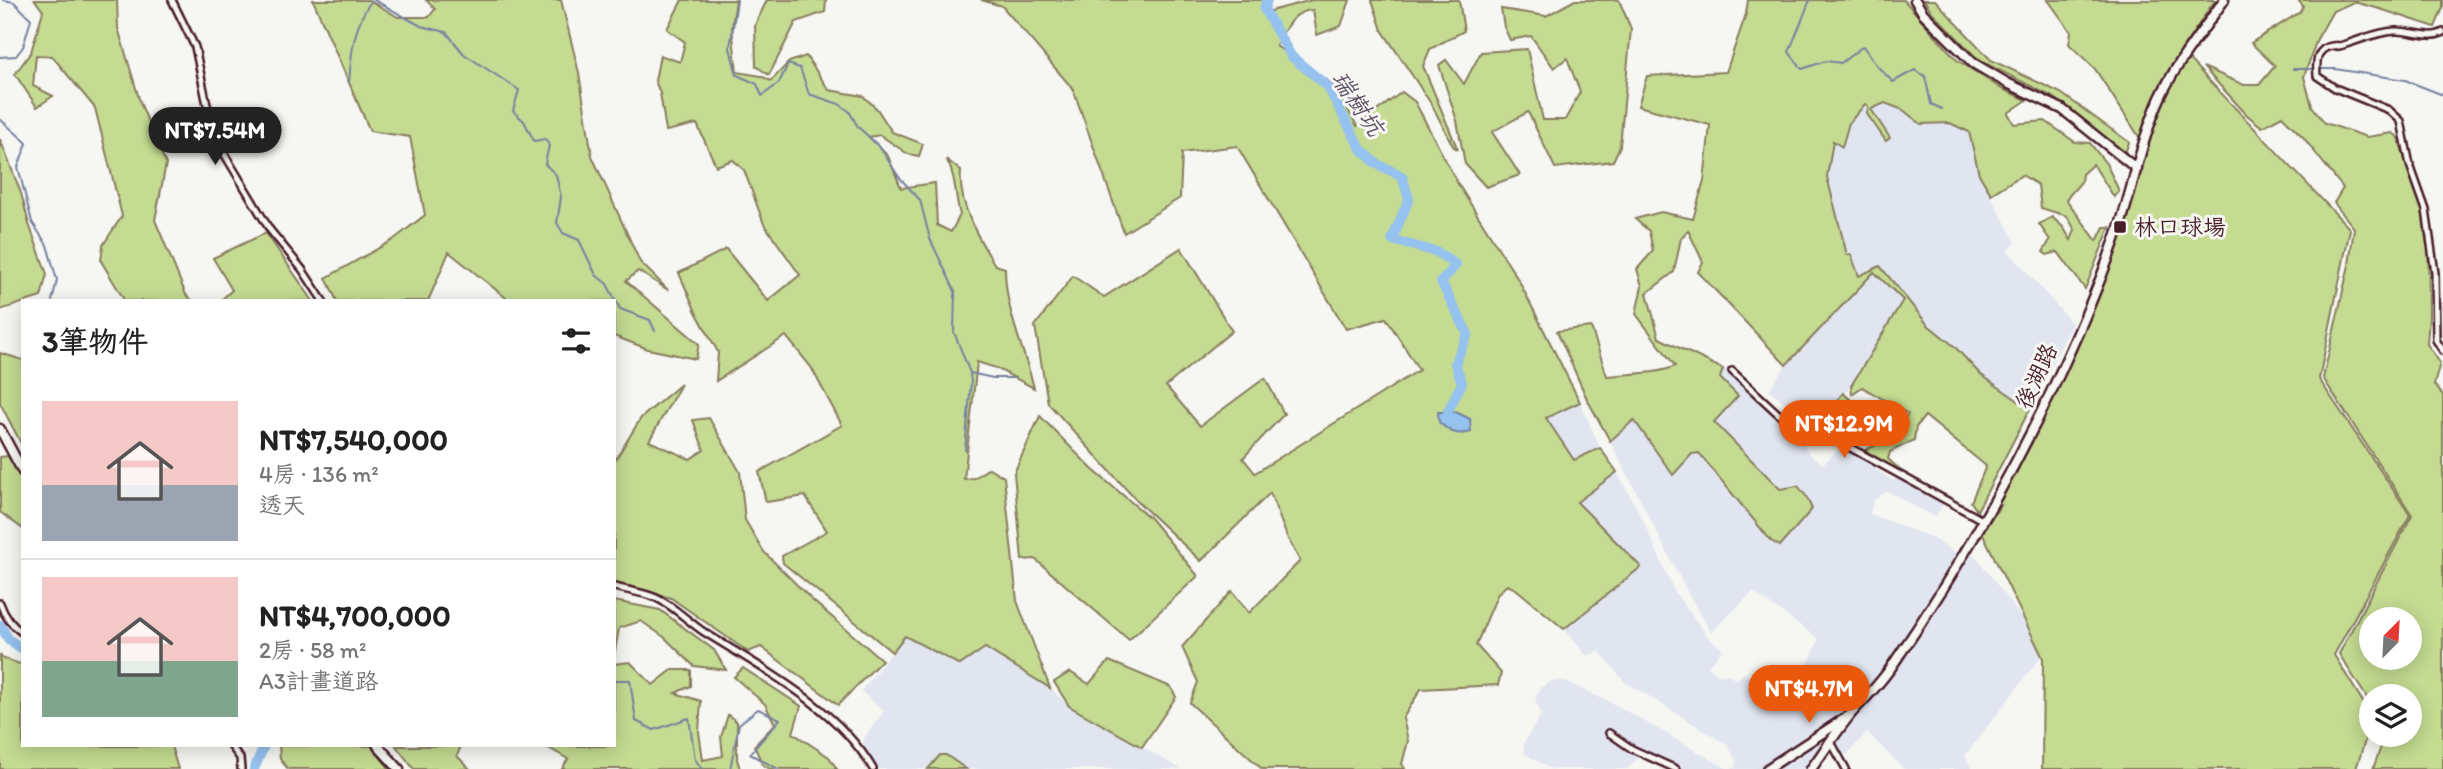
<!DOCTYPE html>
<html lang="zh-TW">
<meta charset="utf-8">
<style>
body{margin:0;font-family:Itim,"LXGW WenKai TC",sans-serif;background:#f2f2f2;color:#222;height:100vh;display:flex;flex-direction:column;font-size:26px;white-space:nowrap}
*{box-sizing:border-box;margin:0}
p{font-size:23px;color:#767676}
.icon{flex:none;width:38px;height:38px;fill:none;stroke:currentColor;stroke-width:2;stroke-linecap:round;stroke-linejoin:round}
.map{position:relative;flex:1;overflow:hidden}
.details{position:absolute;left:21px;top:299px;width:595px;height:448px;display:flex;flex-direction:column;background:#fff;border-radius:0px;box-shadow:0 4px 18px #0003}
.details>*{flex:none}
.needle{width:46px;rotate:24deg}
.controls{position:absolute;left:2359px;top:607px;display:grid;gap:14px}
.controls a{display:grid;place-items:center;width:63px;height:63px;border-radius:50%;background:#fff;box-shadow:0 4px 18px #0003;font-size:35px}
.price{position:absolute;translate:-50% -60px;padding:0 16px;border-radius:24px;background:#ea580c;color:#fff;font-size:23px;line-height:46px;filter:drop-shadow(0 2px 4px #0008)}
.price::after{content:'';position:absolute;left:50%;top:42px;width:21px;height:16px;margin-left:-10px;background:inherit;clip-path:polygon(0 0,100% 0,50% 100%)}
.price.on{background:#222;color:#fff}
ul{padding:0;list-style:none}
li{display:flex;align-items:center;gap:21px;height:175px;padding:0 21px}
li+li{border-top:2px solid #e0e0e0}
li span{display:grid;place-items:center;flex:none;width:196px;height:140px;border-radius:0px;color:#555}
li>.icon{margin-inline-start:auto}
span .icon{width:84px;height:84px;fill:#fffc;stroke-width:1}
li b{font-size:30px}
h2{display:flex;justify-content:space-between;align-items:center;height:84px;padding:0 21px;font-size:30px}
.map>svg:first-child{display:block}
</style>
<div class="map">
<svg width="2443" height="769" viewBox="0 0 2443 769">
<rect width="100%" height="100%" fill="#f6f6f2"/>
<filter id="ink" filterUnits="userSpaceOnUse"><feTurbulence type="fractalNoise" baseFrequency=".0143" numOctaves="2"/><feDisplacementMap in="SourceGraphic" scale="14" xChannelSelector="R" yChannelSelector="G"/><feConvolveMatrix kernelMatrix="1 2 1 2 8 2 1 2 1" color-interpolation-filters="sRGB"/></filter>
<g filter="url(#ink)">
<!-- built -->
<g fill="#e0e5f0">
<path d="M1885 103 1903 110 1921 124 1950 123 1969 132 1979 174 2016 243 2007 250 2072 323 2030 409 1980 374 1954 346 1928 325 1880 267 1860 277 1851 255H1847L1827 177 1833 140 1842 146 1849 123 1865 104 1886 141 1890 138 1871 109Z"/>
<path d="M1874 272 1903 300 1851 386 1821 421 1815 425 1769 390 1786 365Z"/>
<path d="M1723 369 1733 371 1799 436 1809 454 1823 464 1840 448 1851 452 1893 481 1899 475 1944 503 1935 517 1887 491 1873 501 1870 514 1930 537 1954 552 1975 555 2046 650 1965 756 1972 769H1904L1867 732 1847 755 1825 745 1810 769H1671L1640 756 1627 769H1551L1525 754 1523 744 1541 715 1535 699 1540 688 1553 681H1564L1614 704 1728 769 1736 767V761L1728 745 1624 681 1599 651 1587 656 1564 629 1641 567 1577 502 1617 472 1642 518 1675 593 1710 639 1723 649 1708 666 1720 676 1728 674 1736 680 1744 673 1761 688 1778 668 1800 683 1819 639 1753 592 1711 632 1689 595 1610 441 1633 420 1692 454 1699 453 1771 541 1780 546 1812 509 1780 489 1714 422 1719 378Z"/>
<path d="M1580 402 1600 448 1574 461 1545 417Z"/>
<path d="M905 636 960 665 985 648 1050 688 1069 706 1181 769H966L946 756 935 759 928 769H877L862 750 864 738 884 711 861 691Z"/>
</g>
<!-- green -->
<g fill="#c4db91" stroke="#877d5e" stroke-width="2" fill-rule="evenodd">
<path d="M35 0H117L118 28 141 105 166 164 155 220 186 295 193 301H125L101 261 103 245 122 216 95 108 52 56 36 55 33 86 53 96 37 107 15 74 31 52 43 11Z"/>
<path d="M313 0H369L398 17H429L435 9 426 0H561L579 73 592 156 640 262 668 290 638 271 626 281 699 344 696 359 648 349 614 336V301H510L449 252 428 301H337L326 278 393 240 425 215 410 137 370 131Z"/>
<path d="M682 0H736L732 27 737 72 761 76 771 81 789 62 806 56 829 90 863 96 877 109 892 132 923 144 919 156 908 154 880 135 869 137 888 156 901 188 935 183 937 225 951 232 960 215C955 196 956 175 946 159L961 171C958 204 978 238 995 265L1005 268C1005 311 1024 348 1034 388L996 368 977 362 964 479 974 478 989 468 1004 477 1017 601 1050 688 985 648 960 665 905 636 892 652 783 563 782 556 827 531 805 496 766 502 759 472 842 425 811 367 786 336 716 381 718 352 696 312 679 273 726 249 768 301 800 275 764 224 744 170 733 160 716 166 697 124 666 131 660 93 655 81 660 55 680 62 685 42 667 29Z"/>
<path d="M767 0H826L825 12 796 22 769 75 756 66 755 25Z"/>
<path d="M981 0H1265L1263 13 1312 0H1350L1341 26 1317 35 1313 10C1291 11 1285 30 1276 46L1335 86 1357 126 1402 92 1415 102 1458 184 1519 281 1580 402 1546 418 1574 460 1600 448 1617 472 1577 502 1641 567 1564 629 1516 589 1507 585 1498 593 1476 645 1501 673 1498 685 1421 689 1403 718 1408 741 1402 764 1405 769H1262L1190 703 1198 682 1182 647 1232 591 1249 613 1300 561 1288 539 1270 493 1201 561 1137 501 1048 403 1035 326 1073 276 1104 297 1181 248 1232 331 1166 386 1200 426 1265 378 1284 414 1243 458 1255 473 1419 370 1386 318 1346 329 1237 146 1182 153 1180 198 1124 233 1073 89 1002 6Z"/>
<path d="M1372 0H1459L1464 31 1430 49 1423 66 1458 150 1453 146 1432 105 1382 30Z"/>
<path d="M1575 0H1619L1631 29 1620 146 1613 161 1555 168 1528 112 1492 132 1520 175 1486 187 1465 164 1457 121 1439 65 1446 60 1464 84 1481 52 1527 49 1543 120H1565L1580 92 1567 58 1554 68 1531 36 1510 40 1504 27 1501 9 1546 16Z"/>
<path d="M1748 0H1904L1957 60 2002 89 2027 100 2008 113 2014 124 2045 121 2075 142 2090 143 2107 165 2119 191 2114 197 2093 164 2082 174 2081 182 2066 199 2097 241 2104 227H2110L2085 289 2058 252 2047 255 2043 252 2050 240 2039 224 2052 217 2063 227 2071 240 2075 230 2067 216 2041 208 2038 185 2022 175 1991 194 1979 174 1969 132 1950 123 1921 124 1903 110 1885 103 1871 109 1890 138 1886 141 1867 114 1868 106 1865 104 1849 123 1842 147 1833 141 1827 177 1847 255H1851L1859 276 1880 266 1928 325 1954 346 1980 374 2030 409 1977 511 1971 502 1986 466 1925 416 1916 427 1914 440 1890 452 1888 459 1897 467H1890L1865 450 1881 443 1838 407 1831 414 1843 430 1834 433 1821 421 1843 393 1892 436 1908 414 1862 387 1852 394 1851 386 1903 300 1874 272 1786 365 1698 272 1703 262 1688 230 1681 238 1674 272 1647 293 1659 338 1723 369 1720 378 1738 396 1714 422 1780 489 1798 486 1806 496 1812 509 1780 546 1771 541 1699 453 1692 454 1673 475 1634 420 1610 441 1587 399 1557 331 1591 327 1607 376C1629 373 1657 375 1675 366L1636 314 1642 286 1637 269 1653 251 1649 231 1635 219 1661 212 1693 219 1704 181 1710 125 1638 106 1647 76 1726 72 1746 14Z"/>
<path d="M1924 0H1935L1991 60 2061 93 2129 142 2125 153 2055 98 1979 60 1932 12Z"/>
<path d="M2048 0H2215L2181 51 2350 229 2319 379 2410 515 2334 655 2371 715V722L2356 769H2042L2043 658 1982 532 2001 505H1997L1988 520 2080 333 2145 146 2095 69 2069 44 2071 32Z"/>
<path d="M2298 0H2443V8L2435 27 2380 9 2354 2 2333 11 2317 39 2304 77 2312 106 2325 123 2367 137 2392 133 2397 136 2428 219 2429 317 2427 344 2440 363 2434 385 2443 395V769H2373L2382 744 2380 735H2410V696H2371V704L2339 654 2412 515 2323 378 2349 265 2354 228 2334 203 2343 188 2303 137 2282 116 2262 127 2247 115 2203 67 2244 85H2259L2275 66 2251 43 2300 12 2303 6ZM2371 620H2410V658H2371Z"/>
<path d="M0 139 21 193 29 224 47 274 41 297 0 310Z"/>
<path d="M266 233 313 301H220L232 290 213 258Z"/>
<path d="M0 353 23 360V447L0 403Z"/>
<path d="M681 384 649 441 690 459 704 450 693 420 709 418 740 472 745 520 764 552 812 600 882 660 838 705 761 647 748 652 671 598 614 582V462L641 418Z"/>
<path d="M1040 416 1092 469 1150 518 1198 576 1129 640 1035 559 1022 560 1014 473Z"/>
<path d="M8 456 23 481V529L0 512V457Z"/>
<path d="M614 601 660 610 714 650 726 670 694 666 664 637 641 621 619 628 614 657Z"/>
<path d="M0 654 2 658 23 665V746H171L178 769H0Z"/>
<path d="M1109 661 1171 687 1176 697 1142 747 1069 706 1054 682 1070 672 1089 684Z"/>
<path d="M630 662 653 685 672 670H691V686L675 693 701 701 699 732 703 760 723 756 721 737 728 715 737 722V759L740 769H562L568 759 545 746H614V664Z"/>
<path d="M743 668 801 706 793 733 829 757 837 769H770L763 765 754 746 775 724 765 704 734 677Z"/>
<path d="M279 746H371L390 769H288L280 759Z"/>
<path d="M396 746H461L457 756 470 769H414Z"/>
<path d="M940 755H946L966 769H928Z"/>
</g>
<!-- water -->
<path fill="#95c2ef" stroke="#7781a1" stroke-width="2" d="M1438 412H1456L1470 419 1471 432C1457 436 1449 432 1439 422Z"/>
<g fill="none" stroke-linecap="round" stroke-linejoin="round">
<!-- stream -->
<g stroke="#7781a1" stroke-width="2">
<path d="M374 0 421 26 446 32 464 54 519 90 513 111 524 121 534 141 545 139 549 145 545 164 556 175 561 197 557 223 563 233 579 240 596 275 607 284 620 309 650 320 655 331"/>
<path d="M737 0 730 48 737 75 757 84 762 96 779 83 788 64 800 68 809 94 839 104 849 111 858 127 879 146 899 177 920 200 930 239 955 291 954 332 970 373 971 382 965 450"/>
<path d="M1810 0 1789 52 1802 69 1826 61 1841 63 1863 46 1877 66 1893 82 1915 70 1925 76 1931 104 1942 109"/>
<path d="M0 57 16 56 23 47 31 19 14 2 3 0"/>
<path d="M2293 69H2335L2405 80 2443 95"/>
<path d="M349 83C351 54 354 23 372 0"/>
<path d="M0 119 27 143 18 167 32 222 47 245 57 280 52 301"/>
<path d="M970 373 993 378H1013"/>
<path d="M614 680H630L636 721 654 730 689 718 695 759 702 769"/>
<path d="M730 769 739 724 758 709 780 719 750 754 778 769"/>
</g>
<!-- river -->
<g stroke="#95c2ef" stroke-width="10">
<path d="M1267 0 1264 9 1291 56 1327 86 1361 149 1377 164 1402 176 1409 199 1392 240 1437 252 1456 265 1441 282 1468 334 1455 363 1462 383 1448 411"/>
<path d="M0 625 9 640 23 649"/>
<path d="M254 769 264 746"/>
</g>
<!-- street casing -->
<g stroke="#4a1f2b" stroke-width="10">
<g id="street">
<path d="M172 0 195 47 210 119 219 145 270 230 302 269 323 301"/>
<path d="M2443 32C2431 40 2410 30 2395 31 2376 32 2361 40 2343 45 2332 48 2342 44 2332 46 2316 48 2316 63 2317 76L2335 88 2389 110 2401 121 2410 165 2426 210 2435 273 2436 340 2443 351"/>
<path d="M1732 371 1799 433 1819 432 1829 436 1982 520"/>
<path d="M614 587C626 590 639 592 651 596 671 603 686 620 704 632 762 668 838 708 873 769"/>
<path d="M0 603C4 615 12 626 23 633"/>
<path d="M1609 733 1632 749 1676 769"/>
<path d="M1831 742 1846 769"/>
<path d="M231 746 240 758 241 769"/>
</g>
</g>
<!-- secondary casing -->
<g stroke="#4a1f2b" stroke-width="13">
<g id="secondary">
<path d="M1915 0 1923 13 1973 63 2007 83 2062 109 2137 169"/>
<path d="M0 429 23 472"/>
<path d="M378 746 399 769"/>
<path d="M1767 769 1847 717"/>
<path d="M1811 769C1826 749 1839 727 1855 709 1868 696 1879 684 1890 669 1950 582 2006 486 2052 390 2078 335 2103 277 2122 219 2135 178 2143 136 2160 98 2176 63 2202 32 2224 0"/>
</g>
</g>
<!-- street -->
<use href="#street" stroke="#f6f6f2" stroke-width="5"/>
<!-- secondary -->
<use href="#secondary" stroke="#f6f6f2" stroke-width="8"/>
</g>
</g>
<!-- markers -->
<rect fill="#4a1f2b" stroke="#f6f6f2" stroke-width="2.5" x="2113" y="220" width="14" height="14" rx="3.5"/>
<g text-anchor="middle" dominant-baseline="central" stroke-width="6" stroke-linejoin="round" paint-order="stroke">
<!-- poi labels -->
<g font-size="23" fill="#4a1f2b" stroke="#f6f6f2" text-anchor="start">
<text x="2134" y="227">林口球場</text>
</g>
<!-- street labels -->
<g font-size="23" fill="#4a1f2b" stroke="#f6f6f2">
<text transform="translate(2036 376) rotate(-65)">後湖路</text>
</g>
<!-- water labels -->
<g font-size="24" font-style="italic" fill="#605066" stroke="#f6f6f2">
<text transform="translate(1358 103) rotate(56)">瑞樹坑</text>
</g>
</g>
</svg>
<div class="controls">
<a><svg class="needle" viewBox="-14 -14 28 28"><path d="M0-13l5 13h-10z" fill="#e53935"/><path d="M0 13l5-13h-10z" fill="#767676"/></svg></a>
<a><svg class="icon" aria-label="layers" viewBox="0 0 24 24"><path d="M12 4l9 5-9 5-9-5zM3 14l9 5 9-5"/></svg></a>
</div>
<b class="price on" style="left:215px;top:167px">NT$7.54M</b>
<b class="price" style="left:1844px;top:460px">NT$12.9M</b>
<b class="price" style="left:1809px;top:725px">NT$4.7M</b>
<section class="details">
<h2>3筆物件<svg class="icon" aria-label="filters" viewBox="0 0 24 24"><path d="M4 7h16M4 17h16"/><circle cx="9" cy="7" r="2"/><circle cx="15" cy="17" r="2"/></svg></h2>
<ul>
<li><span style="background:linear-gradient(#f6c9c9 60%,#9aa5b1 0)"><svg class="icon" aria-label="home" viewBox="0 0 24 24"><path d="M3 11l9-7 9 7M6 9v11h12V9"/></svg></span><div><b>NT$7,540,000</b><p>4房 · 136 m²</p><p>透天</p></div></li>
<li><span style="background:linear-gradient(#f6c9c9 60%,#7fa58c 0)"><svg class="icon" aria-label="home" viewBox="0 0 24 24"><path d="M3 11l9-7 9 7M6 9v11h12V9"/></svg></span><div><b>NT$4,700,000</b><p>2房 · 58 m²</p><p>A3計畫道路</p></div></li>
</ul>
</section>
</div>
